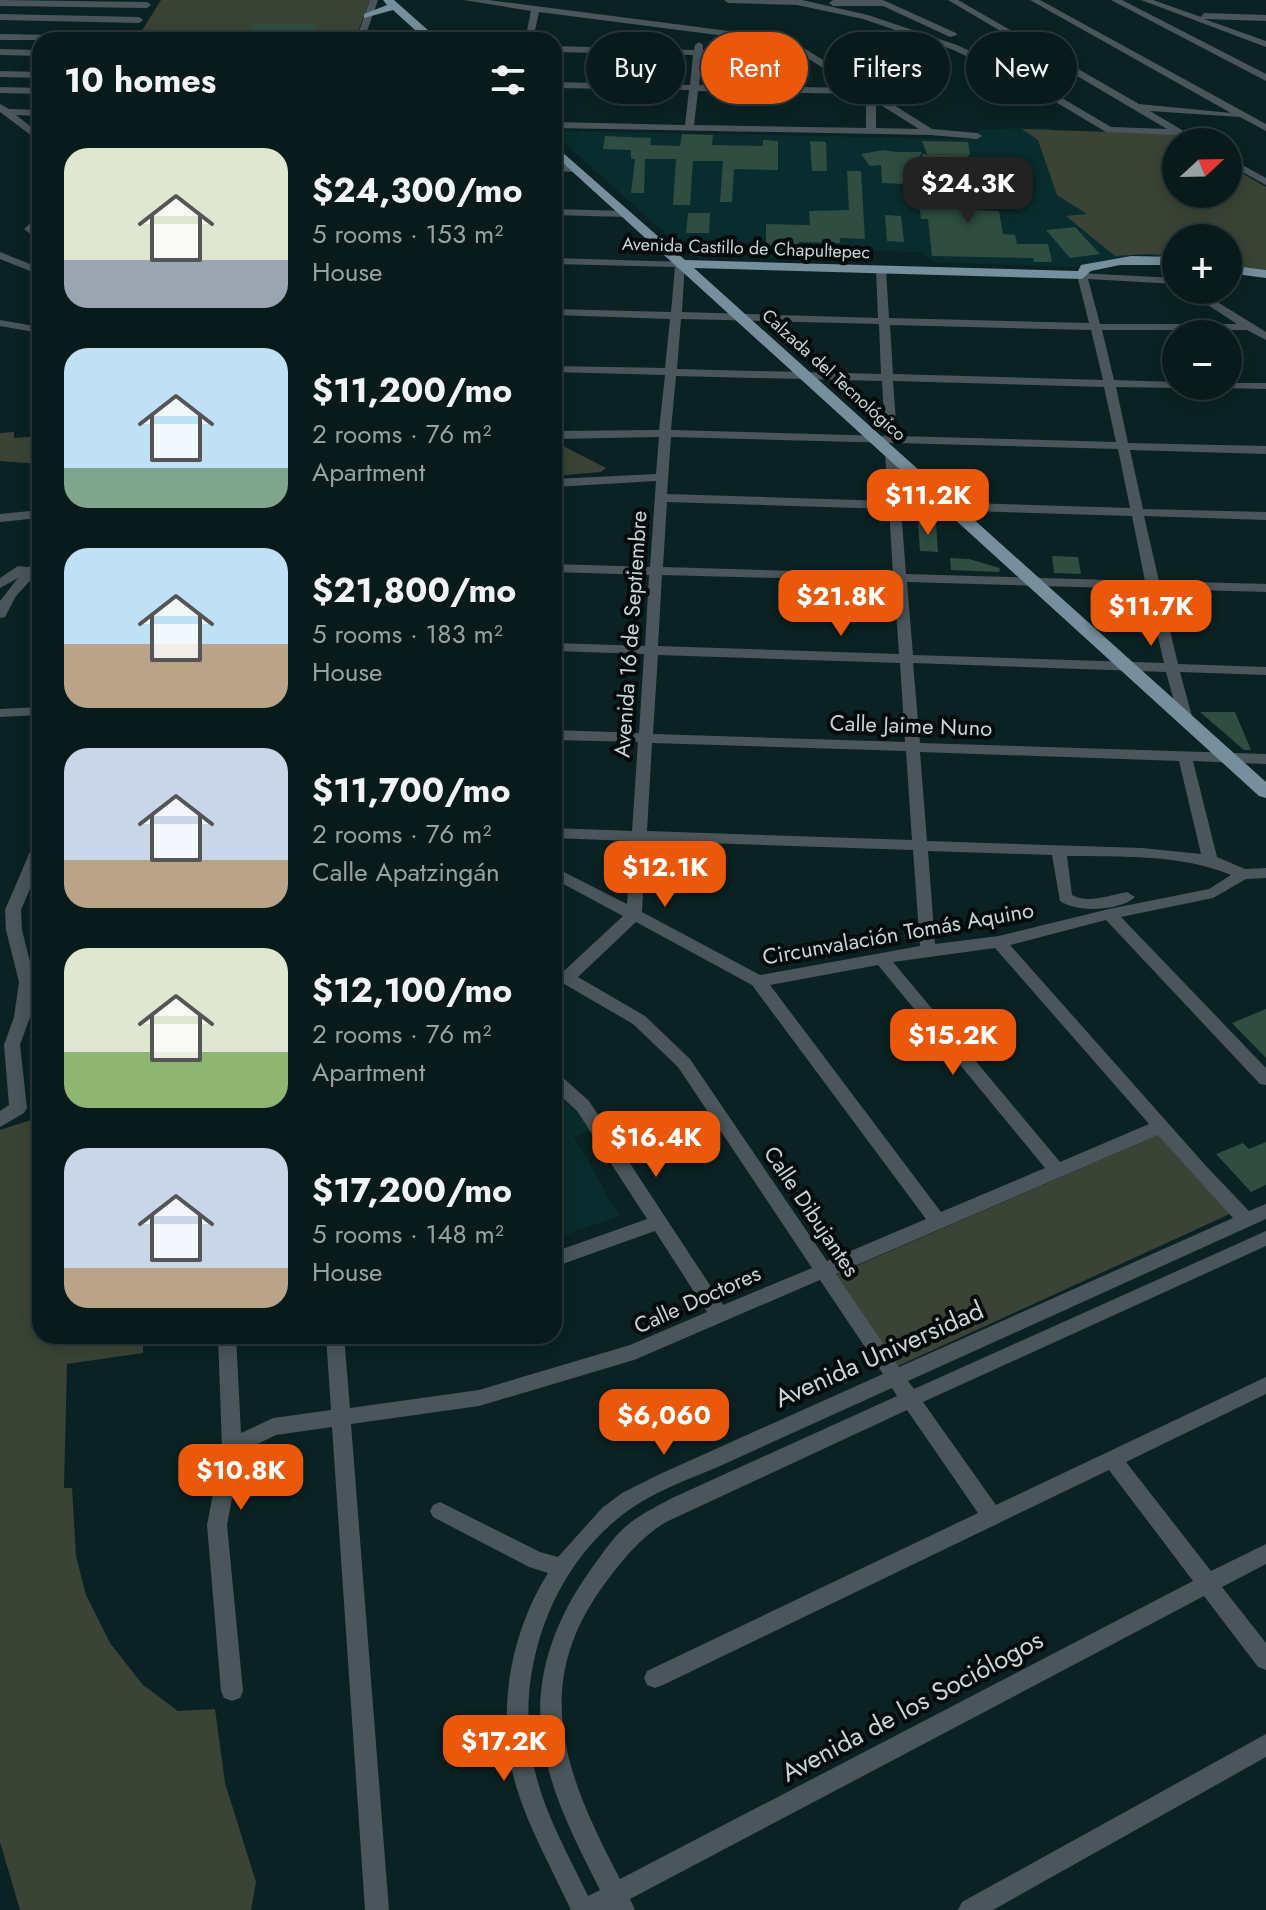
<!DOCTYPE html>
<meta charset="utf-8">
<style>
body{margin:0;font-family:Jost,sans-serif;background:#112323;color:#f1f3f6;height:100vh;display:flex;flex-direction:column;font-size:30px;white-space:nowrap}
*{box-sizing:border-box;margin:0}
p{font-size:26px;color:#98a1a2}
.icon{flex:none;width:44px;height:44px;fill:none;stroke:currentColor;stroke-width:2;stroke-linecap:round;stroke-linejoin:round}
.map{position:relative;flex:1;overflow:hidden}
.side{position:absolute;left:32px;top:32px;width:530px;height:1312px;display:flex;flex-direction:column;background:#081a1a;border-radius:24px;box-shadow:0 4px 20px #0003,0 0 0 2px #293839}
.side>*{flex:none}
.banner{position:absolute;left:586px;top:32px;width:560px;height:72px;display:flex;gap:16px}
.needle{width:52px;rotate:68deg}
.fabs{position:absolute;left:1162px;top:128px;display:grid;gap:16px}
.fabs a{display:grid;place-items:center;width:80px;height:80px;border-radius:50%;background:#081a1a;box-shadow:0 4px 20px #0003,0 0 0 2px #293839;font-size:40px}
.price{position:absolute;translate:-50% -68px;padding:0 18px;border-radius:16px;background:#ea580c;color:#fff;font-size:26px;line-height:52px;filter:drop-shadow(0 2px 4px #0008)}
.price::after{content:'';position:absolute;left:50%;top:48px;width:24px;height:18px;margin-left:-12px;background:inherit;clip-path:polygon(0 0,100% 0,50% 100%)}
.price.on{background:#222;color:#fff}
ul{padding:0;list-style:none}
li{display:flex;align-items:center;gap:24px;height:200px;padding:0 32px}
li span{display:grid;place-items:center;flex:none;width:224px;height:160px;border-radius:24px;color:#555}
li>.icon{margin-inline-start:auto}
span .icon{width:96px;height:96px;fill:#fffc;stroke-width:1}
li b{font-size:34px}
h2{display:flex;justify-content:space-between;align-items:center;height:96px;padding:0 32px;font-size:34px}
.tag{padding:0 28px;border-radius:36px;background:#081a1a;box-shadow:0 4px 20px #0003,0 0 0 2px #293839;font-size:28px;line-height:72px}
.tag.on{background:#ea580c;color:#fff}
.map>svg:first-child{display:block}
</style>
<div class="map">
<svg width="1266" height="1910" viewBox="0 0 1266 1910">
<rect width="100%" height="100%" fill="#0a2223"/>
<!-- built -->
<g fill="#092d2e">
<path d="M1044 128 1067 132 1173 134 1187 142H1176V194H1228V165L1266 187V271L1228 266V238H1176V259L1139 254 1074 267 934 262 919 252 809 249 801 253 811 254 806 259 692 257 554 134V131L967 139 981 129Z"/>
<path d="M554 1092 578 1114 589 1131 574 1137 619 1216 554 1239Z"/>
</g>
<!-- green -->
<g fill="#3b4336">
<path d="M161 0H370L355 40 138 37Z"/>
<path d="M1022 129 1173 134 1187 142H1176V194H1228V165L1266 187V270L1228 265V238H1176V257L1150 254 1115 256 1066 216 1087 214 1057 195 1038 140Z"/>
<path d="M922 154 968 155 972 170H924Z"/>
<path d="M14 432V438L40 436V464L0 461V433Z"/>
<path d="M554 445H561L606 468 601 472 554 476Z"/>
<path d="M40 1117V1336H143V1353L67 1364 64 1488H72L76 1556 86 1595 110 1643 143 1685 178 1711 215 1709 225 1783 256 1882 251 1910H20L0 1842V1130Z"/>
<path d="M1160 1134 1232 1213 896 1367 833 1276Z"/>
</g>
<!-- building -->
<g fill="#2f4d40">
<path d="M252 23 318 24 312 40 245 39Z"/>
<path d="M682 134 713 135 712 145 763 146V140L778 141V170L734 169 732 202H720L723 161H693L690 205H673L676 159H645L644 193H631L635 159H631V150L603 149 605 136 651 138 650 145 680 146Z"/>
<path d="M810 141 826 142 827 171H812Z"/>
<path d="M922 141 968 142 970 155 927 154Z"/>
<path d="M883 150 896 152H922L903 184 882 183 881 165 870 166 861 154Z"/>
<path d="M847 171H861L865 239 840 238V243L799 242 800 253H766V224L810 225 809 211 849 210Z"/>
<path d="M916 180 972 181 977 210 999 211 1003 234 1015 235 1017 244H1048L1052 262H1034L1033 258 932 256 928 219H921Z"/>
<path d="M688 213H710L709 233H686Z"/>
<path d="M885 215 901 216 904 242 887 241Z"/>
<path d="M1075 227 1100 254 1070 258 1046 230Z"/>
<path d="M918 523H936L938 552 920 551Z"/>
<path d="M1052 556 1078 557 1081 574 1054 573Z"/>
<path d="M950 558 969 559 1000 568 999 572 951 570Z"/>
<path d="M1101 610 1142 611 1144 629 1123 630Z"/>
<path d="M1200 712H1235L1251 750H1244Z"/>
<path d="M1266 1009V1058L1232 1023Z"/>
<path d="M1266 1142V1185L1251 1192 1216 1154 1243 1143 1249 1149Z"/>
</g>
<g fill="none" stroke-linecap="round" stroke-linejoin="round">
<!-- minor -->
<g fill="#4a565c" fill-rule="evenodd">
<path d="M0 0 147 2 151 5 147 8 0 6Z"/>
<path d="M370 0H378L364 40H356Z"/>
<path d="M464 0H488L775 37 796 43 932 129 977 133 982 136 977 139 930 135 554 128V122L685 125 689 90 554 88V82L690 85 693 55 554 52V46L694 50 695 45 699 42 703 45V50L798 52 771 42 539 12 533 40H525L531 11ZM702 55 806 57 854 88 699 85ZM698 91 863 94 866 96V128L694 125ZM876 102 919 129 876 128Z"/>
<path d="M724 0H802L868 15 957 45 1028 78 1111 127 1167 129 948 0H958L1139 104 1231 113 1030 0H1040L1266 124V131L1240 117 1150 111 1202 142H1190L1178 135 1106 132 1022 82 951 49 863 19 797 5 728 3Z"/>
<path d="M883 0 956 33 957 35 950 37 883 6H833L829 3 833 0Z"/>
<path d="M1111 0H1122L1266 74V81Z"/>
<path d="M1141 0H1153L1201 17 1204 13 1266 15V21L1204 19 1266 41V47Z"/>
<path d="M0 14 139 17 143 20 139 23 0 20Z"/>
<path d="M0 34 171 37 175 40H0Z"/>
<path d="M0 49 40 50V56L0 55Z"/>
<path d="M0 71 40 72V78L0 77Z"/>
<path d="M0 87 40 88V94L0 93Z"/>
<path d="M0 104 9 109 40 110V116L16 115 40 134V142L0 112Z"/>
<path d="M1228 157 1266 178V185L1228 164Z"/>
<path d="M554 165 576 166 581 169 576 172 554 171Z"/>
<path d="M554 209 625 211 630 214 625 217 554 215Z"/>
<path d="M40 214V223L35 229 40 233V241L24 229Z"/>
<path d="M0 252 40 268V275L0 259Z"/>
<path d="M554 258 685 262 682 312 878 318 876 270 881 267 886 270 889 318 1089 323 1077 275 1078 273 1176 278V284L1088 279 1100 324H1237L1185 290H1198L1266 332V340L1247 330H1102L1114 380 1176 382V386H1181L1176 388 1116 387 1128 443 1266 446V454L1130 450 1143 509 1266 512V520L1144 516 1159 581 1266 584V592L1160 589 1178 664 1266 667V675L1180 672 1193 720 1186 724 1179 720 1166 672 913 663 920 743 1266 754V764L1193 761 1217 857 1245 869 1266 868V878L1246 879 1213 898 1121 917 1266 1068V1085L1260 1084 1106 920 1010 945 1207 1167 1249 1211 1266 1204V1219L908 1381 914 1389 1266 1231V1246L923 1402 996 1505 1266 1377V1394L1126 1462 1211 1571 1266 1544V1564L1222 1587 1266 1643V1670L1258 1667 1204 1596 630 1899 635 1910H571C552 1869 529 1829 516 1786 496 1716 509 1635 548 1573L529 1567 433 1517 430 1511 433 1505 440 1502 540 1552 558 1557 602 1508 622 1493 660 1474 883 1374 820 1280 634 1360 479 1406 351 1424 389 1910H365L332 1427 276 1435 241 1452 227 1525 243 1691 240 1698 232 1701 224 1698 221 1691 207 1525 222 1447 218 1336H236L241 1433 273 1418 331 1410 326 1336H344L350 1408 479 1390 630 1345 707 1312 655 1231 554 1267V1252L647 1219 577 1111 554 1090V1074L560 1075 589 1101 723 1305 812 1268 678 1067 633 1024 554 978V965L565 970 623 916 554 879V867L627 904 631 841 554 838V828L632 831 638 742 554 740V730L639 733 644 654 554 651V643L645 646 649 575 554 572V564L650 567 656 481 554 487V479L656 474 659 437 554 439V431L659 430 665 375 554 372V366L665 368 670 319 554 315V309L671 312 675 267 554 264ZM681 319 879 324 881 374 677 369ZM890 325 1091 330 1103 380 893 374ZM676 376 882 381 885 436 671 430ZM893 381 1104 387 1116 442 897 436ZM671 437 1118 449 1130 508 901 501 897 454 891 450 885 454 888 501 667 494ZM667 502 889 509 893 574 663 567ZM901 509 1132 516 1145 581 906 574ZM662 575 894 581 899 654 658 646ZM907 582 1147 589 1164 663 913 655ZM658 655 900 663 905 742 653 734ZM652 743 906 751 912 840 647 831ZM920 752 1179 761 1201 854 1142 848 927 841ZM646 841 913 850 920 946 760 975 642 912ZM928 851 1052 855 1060 901C1077 913 1120 911 1135 897L1127 892C1110 895 1088 904 1072 895L1067 856C1121 857 1181 854 1231 875L1209 889 1109 909 999 936 935 944ZM636 922 752 985 926 1219 827 1261 690 1059 645 1016 578 977ZM995 948 1149 1124 1060 1162 893 962ZM878 965 1045 1168 941 1212 770 985ZM1158 1135 1233 1218 899 1367 836 1274ZM892 1388 897 1396 670 1499C654 1508 637 1516 624 1528 613 1538 605 1550 597 1561 554 1618 529 1683 545 1755 555 1803 578 1846 600 1890L588 1896C568 1854 544 1813 534 1767 514 1676 548 1573 622 1515 650 1493 687 1480 720 1466 777 1440 834 1414 892 1388ZM907 1410 978 1513 647 1671 644 1678 647 1685 655 1688 663 1685 1109 1470 1193 1581 620 1879C566 1776 528 1686 606 1582 624 1558 640 1538 666 1522Z"/>
<path d="M0 320 40 327V333L0 326Z"/>
<path d="M1228 383H1266V389L1224 388 1222 386H1228Z"/>
<path d="M40 510V518L0 522V514Z"/>
<path d="M40 559V570L16 596 5 617 0 618V601L18 578 0 588V578L18 566 28 567Z"/>
<path d="M40 707V715L0 717V709Z"/>
<path d="M40 842V865L21 910 22 930 35 982 30 1017 20 1045 27 1108 24 1113 0 1127V1111L9 1105 4 1045 14 1017 19 982 6 930 5 910 32 847Z"/>
<path d="M1266 1734V1757L993 1910H958L962 1902Z"/>
</g>
<!-- major -->
<g fill="#758f9c" fill-rule="evenodd">
<path d="M383 0H394L439 40H426L393 10 364 18V14L387 5Z"/>
<path d="M554 145 685 260 1078 271 1081 265 1131 256 1176 257V265H1120L1091 271 1082 279 694 268 1266 782V798L1259 796 554 155Z"/>
<path d="M1228 265 1266 270V278L1228 273Z"/>
</g>
</g>
<g text-anchor="middle" dominant-baseline="central" stroke-width="8" stroke-linejoin="round" paint-order="stroke">
<!-- far-street labels -->
<g font-size="18" fill="#c8d6d6" stroke="#030a0a">
<text transform="translate(746 248) rotate(2)">Avenida Castillo de Chapultepec</text>
<text transform="translate(834 375) rotate(42)">Calzada del Tecnológico</text>
</g>
<!-- street labels -->
<g font-size="22" fill="#c8d6d6" stroke="#030a0a">
<text transform="translate(630 634) rotate(-86)">Avenida 16 de Septiembre</text>
<text transform="translate(911 725) rotate(2)">Calle Jaime Nuno</text>
<text transform="translate(898 933) rotate(-10)">Circunvalación Tomás Aquino</text>
<text transform="translate(812 1211) rotate(56)">Calle Dibujantes</text>
<text transform="translate(697 1299) rotate(-24)">Calle Doctores</text>
</g>
<!-- near-street labels -->
<g font-size="26" fill="#c8d6d6" stroke="#030a0a">
<text transform="translate(879 1354) rotate(-24)">Avenida Universidad</text>
<text transform="translate(912 1706) rotate(-28)">Avenida de los Sociólogos</text>
</g>
</g>
</svg>
<div class="fabs">
<a><svg class="needle" viewBox="-14 -14 28 28"><path d="M0-13l5 13h-10z" fill="#e53935"/><path d="M0 13l5-13h-10z" fill="#98a1a2"/></svg></a>
<a>+</a>
<a>−</a>
</div>
<b class="price on" style="left:968px;top:225px">$24.3K</b>
<b class="price" style="left:928px;top:537px">$11.2K</b>
<b class="price" style="left:841px;top:638px">$21.8K</b>
<b class="price" style="left:1151px;top:648px">$11.7K</b>
<b class="price" style="left:665px;top:909px">$12.1K</b>
<b class="price" style="left:953px;top:1077px">$15.2K</b>
<b class="price" style="left:656px;top:1179px">$16.4K</b>
<b class="price" style="left:664px;top:1457px">$6,060</b>
<b class="price" style="left:241px;top:1512px">$10.8K</b>
<b class="price" style="left:504px;top:1783px">$17.2K</b>
<div class="banner">
<a class="tag">Buy</a>
<a class="tag on">Rent</a>
<a class="tag">Filters</a>
<a class="tag">New</a>
</div>
<section class="side">
<h2>10 homes<svg class="icon" aria-label="filters" viewBox="0 0 24 24"><path d="M4 7h16M4 17h16"/><circle cx="9" cy="7" r="2"/><circle cx="15" cy="17" r="2"/></svg></h2>
<ul>
<li><span style="background:linear-gradient(#dfe7d0 70%,#9aa5b1 0)"><svg class="icon" aria-label="home" viewBox="0 0 24 24"><path d="M3 11l9-7 9 7M6 9v11h12V9"/></svg></span><div><b>$24,300/mo</b><p>5 rooms · 153 m²</p><p>House</p></div></li>
<li><span style="background:linear-gradient(#bfe0f5 75%,#7fa58c 0)"><svg class="icon" aria-label="home" viewBox="0 0 24 24"><path d="M3 11l9-7 9 7M6 9v11h12V9"/></svg></span><div><b>$11,200/mo</b><p>2 rooms · 76 m²</p><p>Apartment</p></div></li>
<li><span style="background:linear-gradient(#bfe0f5 60%,#b9a48a 0)"><svg class="icon" aria-label="home" viewBox="0 0 24 24"><path d="M3 11l9-7 9 7M6 9v11h12V9"/></svg></span><div><b>$21,800/mo</b><p>5 rooms · 183 m²</p><p>House</p></div></li>
<li><span style="background:linear-gradient(#c9d6e8 70%,#b9a48a 0)"><svg class="icon" aria-label="home" viewBox="0 0 24 24"><path d="M3 11l9-7 9 7M6 9v11h12V9"/></svg></span><div><b>$11,700/mo</b><p>2 rooms · 76 m²</p><p>Calle Apatzingán</p></div></li>
<li><span style="background:linear-gradient(#dfe7d0 65%,#8fb573 0)"><svg class="icon" aria-label="home" viewBox="0 0 24 24"><path d="M3 11l9-7 9 7M6 9v11h12V9"/></svg></span><div><b>$12,100/mo</b><p>2 rooms · 76 m²</p><p>Apartment</p></div></li>
<li><span style="background:linear-gradient(#c9d6e8 75%,#b9a48a 0)"><svg class="icon" aria-label="home" viewBox="0 0 24 24"><path d="M3 11l9-7 9 7M6 9v11h12V9"/></svg></span><div><b>$17,200/mo</b><p>5 rooms · 148 m²</p><p>House</p></div></li>
</ul>
</section>
</div>
